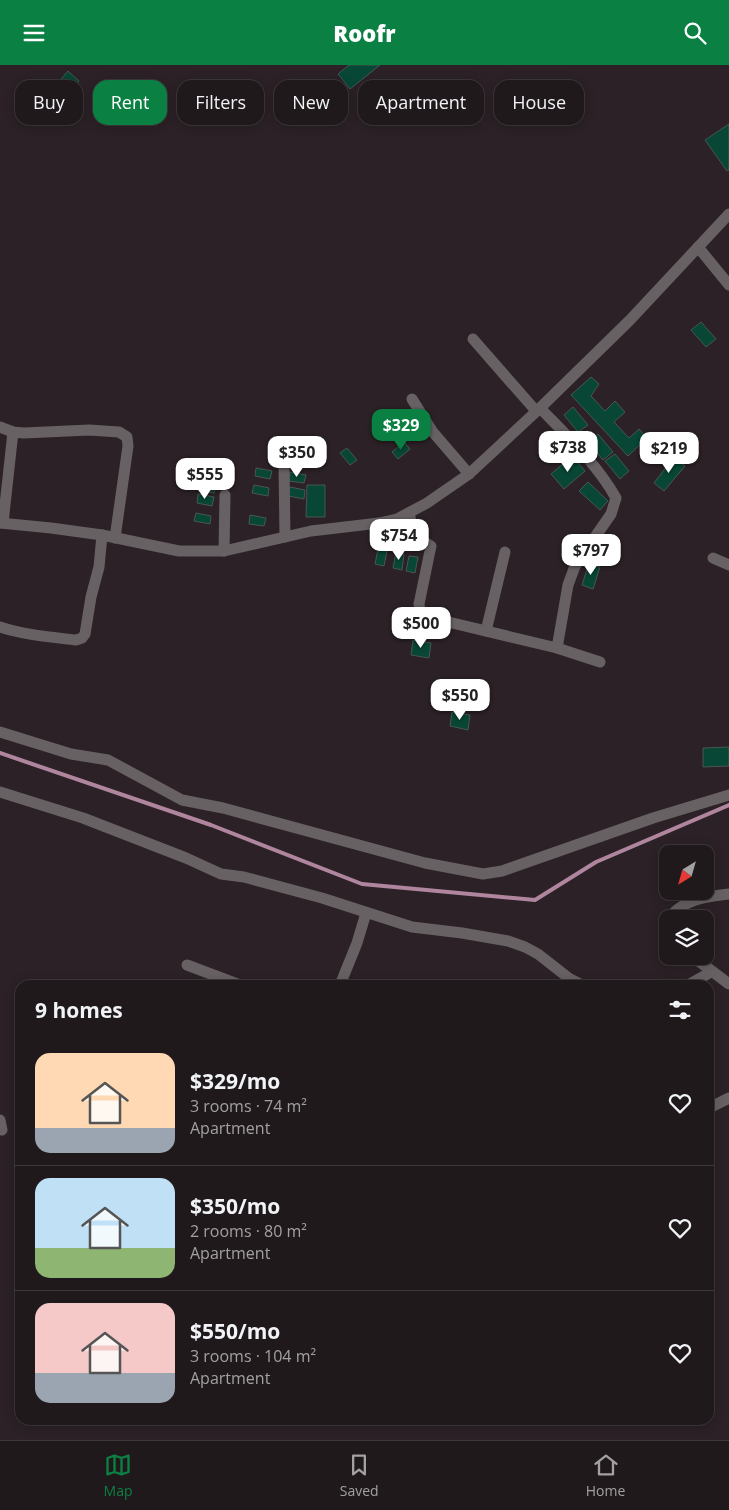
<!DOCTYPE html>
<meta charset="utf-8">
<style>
body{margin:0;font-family:"Open Sans",sans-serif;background:#2d2629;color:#f1f3f6;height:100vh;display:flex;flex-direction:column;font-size:19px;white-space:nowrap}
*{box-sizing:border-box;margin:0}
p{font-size:16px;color:#a2a0a3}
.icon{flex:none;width:28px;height:28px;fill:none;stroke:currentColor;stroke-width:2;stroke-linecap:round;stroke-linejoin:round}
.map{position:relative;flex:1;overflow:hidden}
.side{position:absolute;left:15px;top:915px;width:699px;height:445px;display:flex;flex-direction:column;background:#20191c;border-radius:15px;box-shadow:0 2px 12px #0003,0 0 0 1px #3d383b}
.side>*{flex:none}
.top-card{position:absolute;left:15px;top:15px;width:700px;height:45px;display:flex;gap:10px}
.needle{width:32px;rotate:217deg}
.controls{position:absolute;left:659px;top:780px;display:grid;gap:10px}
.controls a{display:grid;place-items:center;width:55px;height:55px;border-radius:10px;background:#20191c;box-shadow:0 2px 12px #0003,0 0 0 1px #3d383b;font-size:25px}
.price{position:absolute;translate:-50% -42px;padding:0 11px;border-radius:10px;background:#fff;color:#222;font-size:16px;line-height:32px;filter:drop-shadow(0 1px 2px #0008)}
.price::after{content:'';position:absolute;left:50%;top:30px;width:15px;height:11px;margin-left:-8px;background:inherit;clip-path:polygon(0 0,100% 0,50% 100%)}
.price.on{background:#0b8043;color:#fff}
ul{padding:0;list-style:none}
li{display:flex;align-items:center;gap:15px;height:125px;padding:0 20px}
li+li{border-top:1px solid #3d383b}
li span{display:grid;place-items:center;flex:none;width:140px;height:100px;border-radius:15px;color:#555}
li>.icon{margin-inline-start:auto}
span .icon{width:60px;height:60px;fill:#fffc;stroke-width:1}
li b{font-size:21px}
h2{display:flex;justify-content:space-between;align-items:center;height:60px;padding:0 20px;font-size:21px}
.pill{padding:0 18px;border-radius:15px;background:#20191c;box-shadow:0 2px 12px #0003,0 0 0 1px #3d383b;font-size:18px;line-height:45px}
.pill.on{background:#0b8043;color:#fff}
header{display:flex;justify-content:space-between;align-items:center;height:65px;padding:0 20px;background:#0b8043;color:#fff;font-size:22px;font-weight:800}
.tabs{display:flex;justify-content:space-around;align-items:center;height:70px;border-top:1px solid #3d383b;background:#20191c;font-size:14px;color:#a2a0a3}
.tabs a{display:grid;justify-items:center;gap:2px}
.tabs .on{color:#0b8043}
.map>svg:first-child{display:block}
</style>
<header><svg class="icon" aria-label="menu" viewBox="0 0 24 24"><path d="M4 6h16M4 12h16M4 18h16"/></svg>Roofr<svg class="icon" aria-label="search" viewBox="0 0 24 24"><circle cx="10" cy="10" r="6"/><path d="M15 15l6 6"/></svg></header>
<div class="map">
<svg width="729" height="1375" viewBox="0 0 729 1375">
<rect width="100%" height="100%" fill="#2b2126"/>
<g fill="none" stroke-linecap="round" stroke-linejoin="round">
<!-- stream -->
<path stroke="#af869d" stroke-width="4" d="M0 688 211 760 362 819 535 835 596 797 729 740"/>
</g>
<!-- building -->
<g fill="#084735" stroke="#495651">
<path d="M349 0H380L350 24 338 9Z"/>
<path d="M68 6 79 16 67 30 56 20Z"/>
<path d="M729 59V105L727 106 705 75Z"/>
<path d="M701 257 716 274 706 282 691 265Z"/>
<path d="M591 312 599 319 591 331 605 346 615 336 625 347 614 357 629 373 639 364 647 373 628 391 571 330Z"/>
<path d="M573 342 588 360 578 367 564 350Z"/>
<path d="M598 369 613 387 603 395 588 377Z"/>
<path d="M404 377 410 384 398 394 392 387Z"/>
<path d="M347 383 357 395 350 400 340 388Z"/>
<path d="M615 389 629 406 620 414 605 396Z"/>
<path d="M572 391 585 406 564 424 551 409Z"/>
<path d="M674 392 685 401 664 426 654 418Z"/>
<path d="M202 403 217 406 216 415 200 412Z"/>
<path d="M256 403 272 406 270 414 255 411Z"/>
<path d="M290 407 306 410 304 418 289 416Z"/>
<path d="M200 417 215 420 214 428 198 426Z"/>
<path d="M588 417 608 436 600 445 579 426Z"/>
<path d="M254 420 269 423 268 431 252 428Z"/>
<path d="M307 420H325V452H306Z"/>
<path d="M290 422 305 425 304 434 288 431Z"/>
<path d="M198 429 214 432 212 441 197 438Z"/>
<path d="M196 448 211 451 210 459 194 456Z"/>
<path d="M250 450 266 453 264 461 249 459Z"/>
<path d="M378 484 387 486 384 501 375 499Z"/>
<path d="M396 487 404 489 402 505 393 503Z"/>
<path d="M409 491 418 492 415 508 406 506Z"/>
<path d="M589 498 600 502 593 524 582 520Z"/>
<path d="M413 575 431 578 429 593 411 590Z"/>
<path d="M452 647 470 650 468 665 450 661Z"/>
<path d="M729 682V701L703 702V683Z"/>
</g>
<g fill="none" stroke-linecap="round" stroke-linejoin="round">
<!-- street -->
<g stroke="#676164" stroke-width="11">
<path d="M698 182 729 220"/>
<path d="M473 274 536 346"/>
<path d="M412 334 432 366 469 409"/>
<path d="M540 343C567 371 597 399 616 433L611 449 575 501 568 520 557 583"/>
<path d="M0 362 13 367 24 368 89 365 119 367 127 372 128 381 115 473"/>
<path d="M284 400 285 472"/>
<path d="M409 448 414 470 431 481 419 539 420 546 423 551 557 583 600 597"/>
<path d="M0 458 51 463 102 470 179 486H224L311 466 379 458 397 454 427 438 469 409 540 343 630 255 729 149"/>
<path d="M3 458 13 367"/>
<path d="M224 486 225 430"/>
<path d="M713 493 729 500"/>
<path d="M0 562C24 570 51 572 76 575L82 573 85 569 91 532 99 502 102 470"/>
<path d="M486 566 505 487"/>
<path d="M0 667 71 689 108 695 182 735 223 743 425 798 483 809 502 806 653 753 729 730"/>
<path d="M0 727 83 753 186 793 221 809 244 812 322 833 412 862 462 868 508 876 525 882 538 889 570 914 582 920"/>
<path d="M669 854C680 835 709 831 729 829"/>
<path d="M668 855 664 861 668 867"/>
<path d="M692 891 729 919"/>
<path d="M187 900 240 920"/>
<path d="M340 920 357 878 366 848"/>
<path d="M688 920 711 907"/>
<path d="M709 1043 729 1033"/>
<path d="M0 1055 2 1065"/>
</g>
</g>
</svg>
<div class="controls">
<a><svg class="needle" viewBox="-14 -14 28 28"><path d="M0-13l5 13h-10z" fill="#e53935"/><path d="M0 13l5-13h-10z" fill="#a2a0a3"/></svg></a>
<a><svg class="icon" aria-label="layers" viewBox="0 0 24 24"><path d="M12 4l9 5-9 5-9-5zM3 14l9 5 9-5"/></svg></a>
</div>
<b class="price on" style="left:401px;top:386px">$329</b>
<b class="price" style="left:568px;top:408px">$738</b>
<b class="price" style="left:669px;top:409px">$219</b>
<b class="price" style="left:297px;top:413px">$350</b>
<b class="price" style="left:205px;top:435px">$555</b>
<b class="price" style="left:399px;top:496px">$754</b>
<b class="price" style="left:591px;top:511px">$797</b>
<b class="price" style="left:421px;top:584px">$500</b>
<b class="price" style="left:460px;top:656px">$550</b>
<div class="top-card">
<a class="pill">Buy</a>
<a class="pill on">Rent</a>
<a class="pill">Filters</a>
<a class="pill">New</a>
<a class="pill">Apartment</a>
<a class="pill">House</a>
</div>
<section class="side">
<h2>9 homes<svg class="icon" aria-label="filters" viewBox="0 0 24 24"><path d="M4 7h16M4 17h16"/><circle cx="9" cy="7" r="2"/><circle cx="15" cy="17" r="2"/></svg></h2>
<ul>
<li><span style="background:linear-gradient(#ffd9b3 75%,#9aa5b1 0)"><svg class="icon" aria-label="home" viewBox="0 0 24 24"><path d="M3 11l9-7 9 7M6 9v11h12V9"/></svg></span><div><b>$329/mo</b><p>3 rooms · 74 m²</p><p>Apartment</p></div><svg class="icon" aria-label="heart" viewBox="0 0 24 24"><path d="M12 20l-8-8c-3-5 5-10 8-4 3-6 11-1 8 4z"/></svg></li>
<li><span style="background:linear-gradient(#bfe0f5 70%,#8fb573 0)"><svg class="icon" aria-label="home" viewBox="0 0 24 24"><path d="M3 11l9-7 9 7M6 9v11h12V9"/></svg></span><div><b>$350/mo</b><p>2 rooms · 80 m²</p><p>Apartment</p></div><svg class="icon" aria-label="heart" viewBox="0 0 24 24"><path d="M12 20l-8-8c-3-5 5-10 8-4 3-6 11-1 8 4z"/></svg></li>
<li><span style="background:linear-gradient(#f6c9c9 70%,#9aa5b1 0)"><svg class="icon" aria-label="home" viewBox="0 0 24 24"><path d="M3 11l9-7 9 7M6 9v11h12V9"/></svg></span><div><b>$550/mo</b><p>3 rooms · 104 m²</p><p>Apartment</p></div><svg class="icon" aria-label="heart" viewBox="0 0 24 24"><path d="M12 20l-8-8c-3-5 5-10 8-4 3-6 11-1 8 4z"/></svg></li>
</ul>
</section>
</div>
<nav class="tabs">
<a class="on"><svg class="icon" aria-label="map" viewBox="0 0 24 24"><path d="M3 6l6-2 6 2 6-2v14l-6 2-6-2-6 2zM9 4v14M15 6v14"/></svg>Map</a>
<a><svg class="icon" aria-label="saved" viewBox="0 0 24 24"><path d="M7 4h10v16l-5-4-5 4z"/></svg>Saved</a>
<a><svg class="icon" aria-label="home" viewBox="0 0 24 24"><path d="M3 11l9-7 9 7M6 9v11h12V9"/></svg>Home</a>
</nav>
